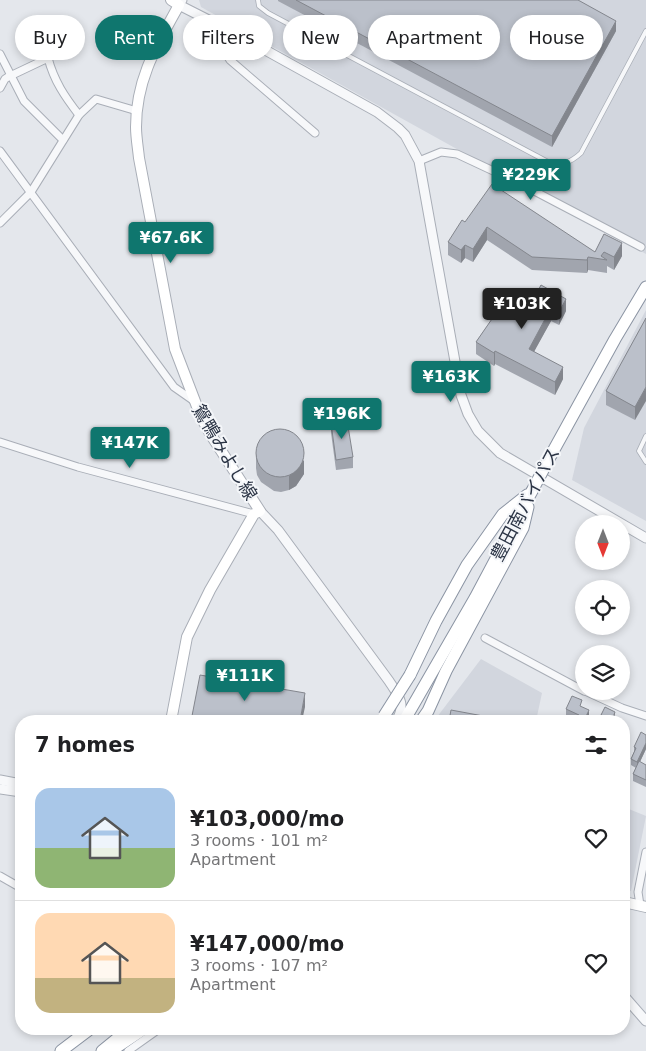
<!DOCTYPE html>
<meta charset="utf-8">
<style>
body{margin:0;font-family:"DejaVu Sans","Noto Sans JP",sans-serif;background:#f6f6f6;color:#202124;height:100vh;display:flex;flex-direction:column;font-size:19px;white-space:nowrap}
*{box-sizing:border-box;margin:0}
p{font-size:16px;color:#757577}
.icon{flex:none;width:28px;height:28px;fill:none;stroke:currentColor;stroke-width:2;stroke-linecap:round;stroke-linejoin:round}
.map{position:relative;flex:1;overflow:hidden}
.drawer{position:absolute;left:15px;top:715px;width:615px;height:320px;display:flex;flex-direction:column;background:#fff;border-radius:20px;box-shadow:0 2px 8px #0003}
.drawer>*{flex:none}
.hud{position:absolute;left:15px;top:15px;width:616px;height:45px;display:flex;gap:10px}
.needle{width:32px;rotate:180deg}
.fabs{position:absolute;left:575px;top:515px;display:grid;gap:10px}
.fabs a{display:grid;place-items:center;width:55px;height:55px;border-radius:50%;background:#fff;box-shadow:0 2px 8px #0003;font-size:25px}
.price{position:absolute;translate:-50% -42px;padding:0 11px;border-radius:5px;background:#0f766e;color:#fff;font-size:16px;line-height:32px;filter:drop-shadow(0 1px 2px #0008)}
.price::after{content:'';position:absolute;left:50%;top:30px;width:15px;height:11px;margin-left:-8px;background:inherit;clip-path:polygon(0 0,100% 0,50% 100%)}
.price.current{background:#222;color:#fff}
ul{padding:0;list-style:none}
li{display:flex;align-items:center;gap:15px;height:125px;padding:0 20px}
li+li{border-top:1px solid #e0e0e0}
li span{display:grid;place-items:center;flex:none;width:140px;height:100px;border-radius:15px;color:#555}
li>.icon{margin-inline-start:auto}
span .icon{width:60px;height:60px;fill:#fffc;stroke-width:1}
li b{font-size:21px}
h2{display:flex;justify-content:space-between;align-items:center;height:60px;padding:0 20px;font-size:21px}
.chip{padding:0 18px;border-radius:22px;background:#fff;box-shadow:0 2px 8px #0003;font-size:18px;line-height:45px}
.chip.current{background:#0f766e;color:#fff}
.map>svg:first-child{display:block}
</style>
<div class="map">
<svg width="646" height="1051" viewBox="0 0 646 1051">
<rect width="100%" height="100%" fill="#e4e7ec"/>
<!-- built -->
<g fill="#d2d6de">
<path d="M199 0H646V254L201 7Z"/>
<path d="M646 310V521L572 480 584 428Z"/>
<path d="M481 659 542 693 536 721H434Z"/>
<path d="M624 807 646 816 631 891 624 890Z"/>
</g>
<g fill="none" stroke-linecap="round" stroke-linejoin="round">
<!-- service casing -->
<g stroke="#a9aeb7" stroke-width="5.5">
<g id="service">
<path d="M258 0 259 6 268 13 550 163C564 165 571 162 581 153L646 31"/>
<path d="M646 436 639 451 646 462"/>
</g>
</g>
<!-- minor casing -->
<g stroke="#a9aeb7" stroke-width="9">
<g id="minor">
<path d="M240 36 228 52V57L230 60 315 133"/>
<path d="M0 54 24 101 63 140"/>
<path d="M0 88 5 79 8 77 48 58C54 81 65 97 79 115"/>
<path d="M0 151 174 387 194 401"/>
<path d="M419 161 441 152 457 154 519 183 641 247"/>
<path d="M0 223 31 192 79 115 96 99 137 111"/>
<path d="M0 442 78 467 254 514"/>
<path d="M485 638 584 691"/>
<path d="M585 691 622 708 646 716"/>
<path d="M0 876 21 888"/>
<path d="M640 905 638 892 646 852"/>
<path d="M128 1051 159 1029"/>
</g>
</g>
<!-- tertiary casing -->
<g stroke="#a9aeb7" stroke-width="11">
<g id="tertiary">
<path d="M182 0 179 5 240 36 377 112 398 128 405 135 419 161 461 395 468 414 478 431 500 453 646 538"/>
<path d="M260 511 278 530 389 681C398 695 407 705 396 721"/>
<path d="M0 780 21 784"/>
<path d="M0 789 21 792"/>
<path d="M624 996 646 1021"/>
</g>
</g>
<!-- secondary casing -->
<g stroke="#a9aeb7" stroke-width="12">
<g id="secondary">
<path d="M171 0 179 5C157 45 136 79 136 127 136 137 138 148 139 158L175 349 201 417 211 435 260 511 254 514 210 590 187 637 171 721"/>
<path d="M624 902 646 907"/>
</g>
</g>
<!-- trunk casing -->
<g stroke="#8b94a3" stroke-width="13">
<g id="trunk">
<path d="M551 455 615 339 646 287"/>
<path d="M410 675 436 621 467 565 503 514 527 495"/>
<path d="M404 721 475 598 532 491"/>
<path d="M421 721 428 711 446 671 523 528 528 507"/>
<path d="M61 1051 90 1029"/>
<path d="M102 1051 129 1029"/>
<path d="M111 1051 144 1029"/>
</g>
</g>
<!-- service -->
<use href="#service" stroke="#f7f8fa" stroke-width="4"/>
<!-- minor -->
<use href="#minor" stroke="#f7f8fa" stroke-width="7"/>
<!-- tertiary -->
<use href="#tertiary" stroke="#f7f8fa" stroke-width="9"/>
<!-- secondary -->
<use href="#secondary" stroke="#fff" stroke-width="10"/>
<!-- trunk -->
<use href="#trunk" stroke="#fff" stroke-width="11"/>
<!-- trunk-bridge casing -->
<g stroke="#8b94a3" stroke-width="13" stroke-linecap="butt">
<g id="trunk-bridge">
<path d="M532 491 551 455"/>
<path d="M384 716 410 675"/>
</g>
</g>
<!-- trunk-bridge -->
<use href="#trunk-bridge" stroke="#fff" stroke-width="11"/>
</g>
<!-- wall -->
<g fill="#a1a5ae">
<path d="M278 0H578L616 31 552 147 278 1Z"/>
<path d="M465 222 595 252 604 234 622 256 614 270 607 266V273L588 270 587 273 532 270 487 240 473 262 465 258 461 263 448 255V242Z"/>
<path d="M541 285 566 311 559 325 551 321 534 351 563 379 555 395 495 364 494 366 476 354V342L501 306V293L526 313Z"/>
<path d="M646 318 635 420 606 405V391Z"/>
<path d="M331 423 353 457V468L336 470 331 433Z"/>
<path d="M256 454 304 474 296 486 289 490 281 492 274 491 261 482 257 475 256 468Z"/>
<path d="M582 707 589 717 587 721H577L566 716V709Z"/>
<path d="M601 715 615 719 614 721H601Z"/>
<path d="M646 735V749L640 762 646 765V787L633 781V774L636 768 631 765V759L634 752V747Z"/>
</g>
<!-- shaded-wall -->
<g fill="#83868d">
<path d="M616 21V31L552 147V136Z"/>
<path d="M487 227V240L473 262V249Z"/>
<path d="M622 243V256L614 270V257Z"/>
<path d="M465 245V258L461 263V250Z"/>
<path d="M588 257V270L587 273V260Z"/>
<path d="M566 299V311L559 325V312Z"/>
<path d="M551 308V321L529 361V349Z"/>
<path d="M495 351V364L494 366V353Z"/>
<path d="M563 367V379L555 395V382Z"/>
<path d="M646 387V401L635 420V407Z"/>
<path d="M304 460V474L296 486 289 490V476Z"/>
<path d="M305 693V707L302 721H300Z"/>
<path d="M589 710V717L587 721H584Z"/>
<path d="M615 712V719L614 721H612Z"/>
<path d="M646 743V749L637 768V762Z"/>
</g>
<!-- building -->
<g fill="#bbc0ca" stroke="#83868d">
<path d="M296 0H578L616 21 552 136Z"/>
<path d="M492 184 595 252 604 234 622 243 614 257 604 252 601 256 607 260 588 257 587 260 532 257 487 227 473 249 465 245 461 250 448 242 462 220 465 222Z"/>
<path d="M541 285 566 299 559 312 551 308 529 349 563 367 555 382 495 351 494 353 476 342 503 303 501 293 521 289 526 313Z"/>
<path d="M646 318V387L635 407 606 391Z"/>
<path d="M347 420 353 457 336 460 331 423Z"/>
<circle cx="280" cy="453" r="24"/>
<path d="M200 675 305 693 300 721H191Z"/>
<path d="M572 696 582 700 580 706 589 710 584 721 577 718 579 715 566 709Z"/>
<path d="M605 707 615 712 612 720 601 715Z"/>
<path d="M451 710 510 721H449Z"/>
<path d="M641 732 646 735V743L637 762 631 759 636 748 634 747Z"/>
<path d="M639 761 646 765V780L633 774Z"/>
</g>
<g text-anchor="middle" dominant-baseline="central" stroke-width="4" stroke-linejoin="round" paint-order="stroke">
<!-- street labels -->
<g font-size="18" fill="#2b3445" stroke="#f4f6f9">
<text transform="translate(225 452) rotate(59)">鴛鴨みよし線</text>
<text transform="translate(525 504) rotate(-62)">豊田南バイパス</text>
</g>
</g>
</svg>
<div class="fabs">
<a><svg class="needle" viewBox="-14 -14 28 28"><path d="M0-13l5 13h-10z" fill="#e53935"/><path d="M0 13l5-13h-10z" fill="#757577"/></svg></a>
<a><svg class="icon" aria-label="locate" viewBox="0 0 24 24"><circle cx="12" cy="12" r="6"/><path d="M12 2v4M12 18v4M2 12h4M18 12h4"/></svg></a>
<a><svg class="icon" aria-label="layers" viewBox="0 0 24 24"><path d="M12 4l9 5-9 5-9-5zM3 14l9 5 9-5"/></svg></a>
</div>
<b class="price" style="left:531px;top:201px">¥229K</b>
<b class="price" style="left:171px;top:264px">¥67.6K</b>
<b class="price current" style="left:522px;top:330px">¥103K</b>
<b class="price" style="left:451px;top:403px">¥163K</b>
<b class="price" style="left:342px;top:440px">¥196K</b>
<b class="price" style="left:130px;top:469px">¥147K</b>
<b class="price" style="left:245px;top:702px">¥111K</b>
<div class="hud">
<a class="chip">Buy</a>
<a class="chip current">Rent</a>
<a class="chip">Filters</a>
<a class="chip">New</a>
<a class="chip">Apartment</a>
<a class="chip">House</a>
</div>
<section class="drawer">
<h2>7 homes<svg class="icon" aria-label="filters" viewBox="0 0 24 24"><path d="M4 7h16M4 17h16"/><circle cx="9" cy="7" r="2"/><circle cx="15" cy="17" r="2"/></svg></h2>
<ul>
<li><span style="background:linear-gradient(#a9c7e8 60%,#8fb573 0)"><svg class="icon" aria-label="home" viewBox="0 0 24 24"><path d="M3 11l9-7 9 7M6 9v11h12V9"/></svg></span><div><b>¥103,000/mo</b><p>3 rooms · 101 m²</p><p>Apartment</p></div><svg class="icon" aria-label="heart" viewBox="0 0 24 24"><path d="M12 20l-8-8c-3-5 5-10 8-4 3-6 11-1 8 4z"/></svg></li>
<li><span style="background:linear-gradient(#ffd9b3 65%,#c2b280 0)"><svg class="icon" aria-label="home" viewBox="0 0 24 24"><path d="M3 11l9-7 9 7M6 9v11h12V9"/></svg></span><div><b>¥147,000/mo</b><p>3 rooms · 107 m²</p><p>Apartment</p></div><svg class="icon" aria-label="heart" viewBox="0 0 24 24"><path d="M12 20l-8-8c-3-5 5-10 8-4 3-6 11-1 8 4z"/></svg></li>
</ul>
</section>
</div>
